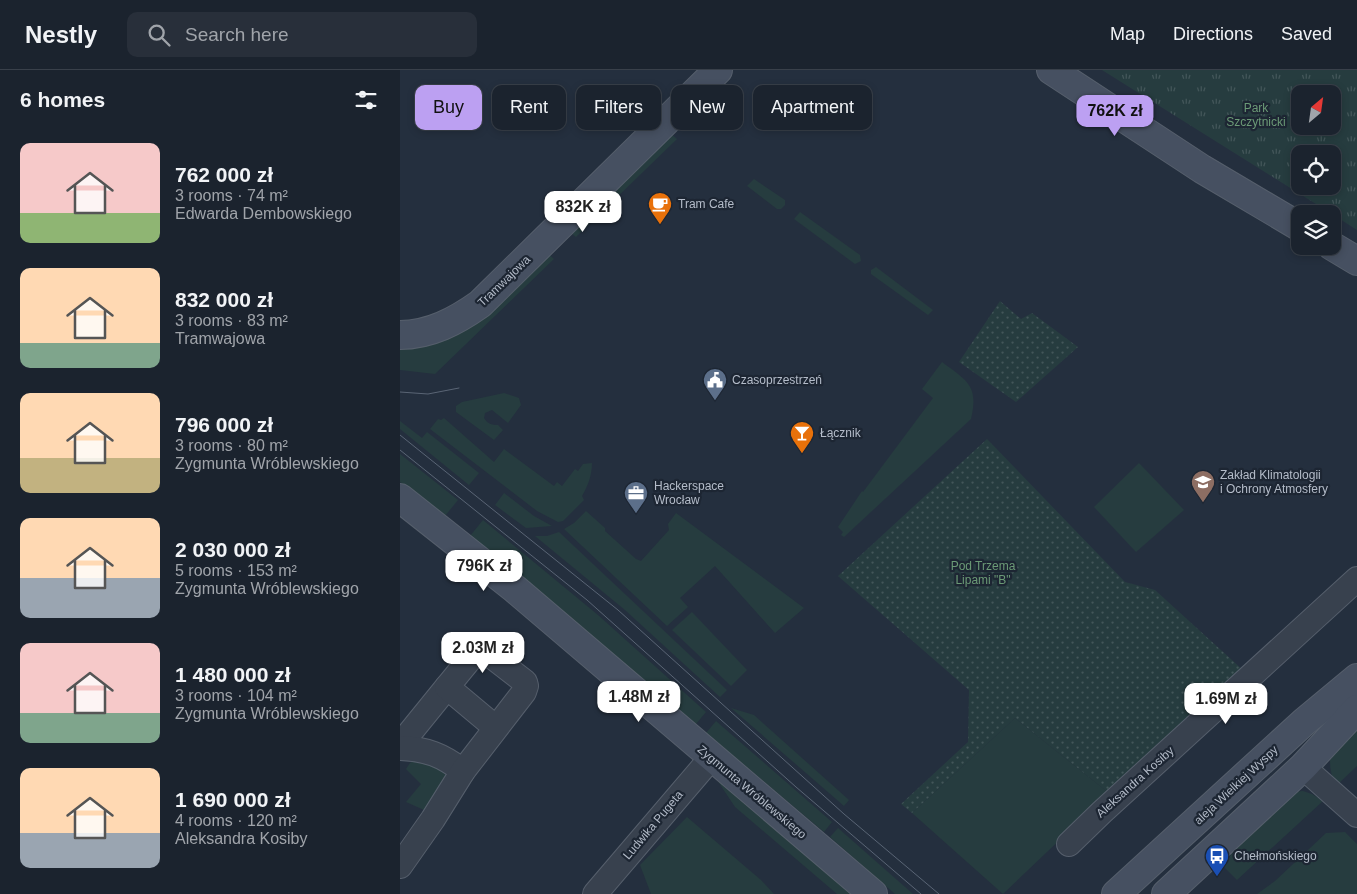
<!DOCTYPE html>
<meta charset="utf-8">
<style>
body{margin:0;font-family:Helvetica,sans-serif;background:#282f3a;color:#f1f3f6;height:100vh;display:flex;flex-direction:column;font-size:19px;white-space:nowrap}
*{box-sizing:border-box;margin:0}
p{font-size:16px;color:#a0a4aa}
.icon{flex:none;width:28px;height:28px;fill:none;stroke:currentColor;stroke-width:2;stroke-linecap:round;stroke-linejoin:round}
.map{position:relative;flex:1;overflow:hidden}
.side{display:flex;flex-direction:column;background:#1b232e;width:400px}
.side>*{flex:none}
.top-card{position:absolute;left:15px;top:15px;width:475px;height:45px;display:flex;gap:10px}
.needle{width:32px;rotate:29deg}
.controls{position:absolute;left:891px;top:15px;display:grid;gap:10px}
.controls a{display:grid;place-items:center;width:50px;height:50px;border-radius:10px;background:#1b232e;box-shadow:0 2px 8px #0003,0 0 0 1px #39404a;font-size:25px}
.price{position:absolute;translate:-50% -42px;padding:0 11px;border-radius:10px;background:#fff;color:#222;font-size:16px;line-height:32px;filter:drop-shadow(0 1px 2px #0008)}
.price::after{content:'';position:absolute;left:50%;top:30px;width:15px;height:11px;margin-left:-8px;background:inherit;clip-path:polygon(0 0,100% 0,50% 100%)}
.price.active{background:#bca0f2;color:#111}
ul{padding:0;list-style:none}
li{display:flex;align-items:center;gap:15px;height:125px;padding:0 20px}
li span{display:grid;place-items:center;flex:none;width:140px;height:100px;border-radius:10px;color:#555}
li>.icon{margin-inline-start:auto}
span .icon{width:60px;height:60px;fill:#fffc;stroke-width:1}
li b{font-size:21px}
h2{display:flex;justify-content:space-between;align-items:center;height:60px;padding:0 20px;font-size:21px}
.chip{padding:0 18px;border-radius:10px;background:#1b232e;box-shadow:0 2px 8px #0003,0 0 0 1px #39404a;font-size:18px;line-height:45px}
.chip.active{background:#bca0f2;color:#111}
header{display:flex;align-items:center;gap:30px;box-sizing:border-box;height:70px;padding:0 25px;background:#1b232e;border-bottom:1px solid #39404a}
header strong{font-size:24px}
nav{display:flex;gap:28px;margin-inline-start:auto;font-size:18px}
.search{width:350px;height:45px;background:#282f3a;display:flex;align-items:center;gap:12px;box-sizing:border-box;padding:0 18px;border-radius:10px;color:#a0a4aa;font-size:19px}
main{display:flex;flex:1;min-height:0}
.map>svg:first-child{display:block}
</style>
<header>
<strong>Nestly</strong>
<div class="search"><svg class="icon" aria-label="search" viewBox="0 0 24 24"><circle cx="10" cy="10" r="6"/><path d="M15 15l6 6"/></svg>Search here</div>
<nav><a>Map</a><a>Directions</a><a>Saved</a></nav>
</header>
<main>
<section class="side">
<h2>6 homes<svg class="icon" aria-label="filters" viewBox="0 0 24 24"><path d="M4 7h16M4 17h16"/><circle cx="9" cy="7" r="2"/><circle cx="15" cy="17" r="2"/></svg></h2>
<ul>
<li><span style="background:linear-gradient(#f6c9c9 70%,#8fb573 0)"><svg class="icon" aria-label="home" viewBox="0 0 24 24"><path d="M3 11l9-7 9 7M6 9v11h12V9"/></svg></span><div><b>762 000 zł</b><p>3 rooms · 74 m²</p><p>Edwarda Dembowskiego</p></div></li>
<li><span style="background:linear-gradient(#ffd9b3 75%,#7fa58c 0)"><svg class="icon" aria-label="home" viewBox="0 0 24 24"><path d="M3 11l9-7 9 7M6 9v11h12V9"/></svg></span><div><b>832 000 zł</b><p>3 rooms · 83 m²</p><p>Tramwajowa</p></div></li>
<li><span style="background:linear-gradient(#ffd9b3 65%,#c2b280 0)"><svg class="icon" aria-label="home" viewBox="0 0 24 24"><path d="M3 11l9-7 9 7M6 9v11h12V9"/></svg></span><div><b>796 000 zł</b><p>3 rooms · 80 m²</p><p>Zygmunta Wróblewskiego</p></div></li>
<li><span style="background:linear-gradient(#ffd9b3 60%,#9aa5b1 0)"><svg class="icon" aria-label="home" viewBox="0 0 24 24"><path d="M3 11l9-7 9 7M6 9v11h12V9"/></svg></span><div><b>2 030 000 zł</b><p>5 rooms · 153 m²</p><p>Zygmunta Wróblewskiego</p></div></li>
<li><span style="background:linear-gradient(#f6c9c9 70%,#7fa58c 0)"><svg class="icon" aria-label="home" viewBox="0 0 24 24"><path d="M3 11l9-7 9 7M6 9v11h12V9"/></svg></span><div><b>1 480 000 zł</b><p>3 rooms · 104 m²</p><p>Zygmunta Wróblewskiego</p></div></li>
<li><span style="background:linear-gradient(#ffd9b3 65%,#9aa5b1 0)"><svg class="icon" aria-label="home" viewBox="0 0 24 24"><path d="M3 11l9-7 9 7M6 9v11h12V9"/></svg></span><div><b>1 690 000 zł</b><p>4 rooms · 120 m²</p><p>Aleksandra Kosiby</p></div></li>
</ul>
</section>
<div class="map">
<svg width="957" height="824" viewBox="0 0 957 824">
<defs>
<pattern id="park-tufts" width="24" height="20" patternUnits="userSpaceOnUse" patternTransform="scale(1.25)"><rect width="24" height="20" fill="#263c3f"/><path d="M3 7l-1-3M5 7V3M7 7l1-3M15 17l-1-3M17 17v-4M19 17l1-3" fill="none" stroke="#435659"/></pattern>
<pattern id="garden-dots" width="8" height="8" patternUnits="userSpaceOnUse" patternTransform="scale(1.25)"><rect width="8" height="8" fill="#263c3f"/><path d="M2 2h.1M6 6h.1" fill="none" stroke="#435659" stroke-width="1.8" stroke-linecap="round"/></pattern>
</defs>
<rect width="100%" height="100%" fill="#242f3e"/>
<!-- grass -->
<g fill="#263c3f">
<path d="M269 62 277 69 176 167 167 160Z"/>
<path d="M354 109 385 130V135L381 139H377L347 116Z"/>
<path d="M400 142 460 185 461 191 455 194 394 149Z"/>
<path d="M146 182 154 189 35 304 0 300V275Z"/>
<path d="M476 197 533 240 528 245 471 204V200Z"/>
<path d="M542 292C567 311 579 315 571 349L444 467 441 465 443 462 438 457 462 421 463 422 533 328 522 319Z"/>
<path d="M104 323 119 328 121 335 108 353 92 340 85 343 84 348C88 354 91 355 98 355L103 360 94 370 56 342V336L62 332Z"/>
<path d="M44 348 94 392 104 379 154 416 157 412 162 416 175 399 178 401 183 394 192 393C192 405 188 416 182 426L184 430 163 451 158 452 137 441 30 359 38 349 41 350Z"/>
<path d="M0 351 22 368 27 362 79 403 69 415 0 359Z"/>
<path d="M0 384 58 430 45 446 0 412Z"/>
<path d="M739 393 784 440 736 482 694 437Z"/>
<path d="M104 423 134 446 152 456 126 458 95 435Z"/>
<path d="M186 441 205 458V461L236 489 241 491 269 460 268 454 276 443 404 538 375 563 315 496 280 528 288 537 267 556 164 459 174 453Z"/>
<path d="M83 450 198 545 306 642 296 654 70 466Z"/>
<path d="M159 462 327 620 320 627 225 540 135 466H147Z"/>
<path d="M292 542 347 600 331 616 272 560Z"/>
<path d="M331 638 354 645 449 730 444 736Z"/>
<path d="M615 648 709 723 603 824 512 743Z"/>
<path d="M316 651 432 752 424 762 306 663Z"/>
<path d="M957 659V696L937 715C930 705 930 698 930 686Z"/>
<path d="M18 688 40 695 45 704 46 712 29 737 24 740 6 732 21 714 6 699 10 693Z"/>
<path d="M321 708 454 824H437L335 737 317 710Z"/>
<path d="M903 721 912 724 923 731 837 810 823 796 847 762 893 722Z"/>
<path d="M287 747 361 810 374 824H251L240 795Z"/>
<path d="M438 758 513 824H495L430 767Z"/>
<path d="M945 762 957 774V824H857L875 811 926 763Z"/>
</g>
<!-- park -->
<path fill="url(#park-tufts)" fill-rule="evenodd" d="M702 0H957V160L932 144ZM900 24H932V56H900ZM900 84H932V116H900Z"/>
<!-- garden -->
<g fill="url(#garden-dots)">
<path d="M600 231 621 249 632 243 678 277 616 332 559 292Z"/>
<path d="M587 369 725 512 755 520 844 601 709 723 615 648 512 743 501 734 568 672 569 620 438 506Z"/>
</g>
<g fill="none" stroke-linecap="round" stroke-linejoin="round">
<!-- street casing -->
<g stroke="#565f6c" stroke-width="26">
<g id="street">
<path d="M0 675 47 617"/>
<path d="M0 678C27 679 42 685 63 701"/>
<path d="M903 697 957 745"/>
<path d="M669 774 702 742 957 509"/>
<path d="M0 796 33 749 63 701 124 622 126 616 125 612 85 581 80 580 74 584 47 617 96 658"/>
<path d="M195 824 312 687"/>
</g>
</g>
<!-- secondary casing -->
<g stroke="#565f6c" stroke-width="30">
<g id="secondary">
<path d="M651 0 802 99 900 157"/>
<path d="M932 176 957 191"/>
<path d="M0 265C30 265 56 251 80 234L318 0"/>
<path d="M0 428 115 519 473 824"/>
<path d="M716 824 904 652 957 608"/>
<path d="M766 824 903 697 957 639"/>
</g>
</g>
<!-- street -->
<use href="#street" stroke="#38414e" stroke-width="24"/>
<!-- secondary -->
<use href="#secondary" stroke="#465061" stroke-width="28"/>
<!-- tram -->
<g stroke="#5a6575" stroke-width="1">
<path d="M0 322 28 324 59 318"/>
<path d="M0 365 218 540 444 744 539 824"/>
<path d="M0 380 187 530 396 717 521 824"/>
</g>
</g>
<!-- icons -->
<defs>
<g id="cafe-pin" transform="scale(1.25)"><path d="M0 17L-7.5 6A9.5 9.5 0 1 1 7.5 6Z" fill="#e8710a" stroke="#1d2633"/><path d="M-5.5-4.5H6V0H3Q3 3.5 0 3.5H-2.5Q-5.5 3.5-5.5 0ZM3-3.2v2h1.7v-2ZM-6 4.5H4V6H-6Z" fill="#fff"/></g>
<g id="civic-pin" transform="scale(1.25)"><path d="M0 17L-7.5 6A9.5 9.5 0 1 1 7.5 6Z" fill="#5c6f8a" stroke="#1d2633"/><path d="M-.6-6.5H3V-4.5H.6V-3L4-1V1h2V6H-6V1h2V-1L-.6-3ZM-1.2 2.5V6h2.4V2.5Z" fill="#fff"/></g>
<g id="bar-pin" transform="scale(1.25)"><path d="M0 17L-7.5 6A9.5 9.5 0 1 1 7.5 6Z" fill="#e8710a" stroke="#1d2633"/><path d="M-6-5H6L.8 .8V4.5H3.5V6h-7V4.5H-.8V.8Z" fill="#fff"/></g>
<g id="university-pin" transform="scale(1.25)"><path d="M0 17L-7.5 6A9.5 9.5 0 1 1 7.5 6Z" fill="#8d6e63" stroke="#1d2633"/><path d="M0-5L7-2L0 1L-7-2ZM-4 1L0 2.5L4 1V4Q0 6-4 4Z" fill="#fff"/></g>
<g id="office-pin" transform="scale(1.25)"><path d="M0 17L-7.5 6A9.5 9.5 0 1 1 7.5 6Z" fill="#5c6f8a" stroke="#1d2633"/><path d="M-6-3h4V-5.5h4V-3h4V5H-6ZM-1-4.5V-3h2v-1.5ZM-6 0V1H6V0Z" fill="#fff"/></g>
<g id="bus-pin" transform="scale(1.25)"><path d="M0 17L-7.5 6A9.5 9.5 0 1 1 7.5 6Z" fill="#1a4fb4" stroke="#1d2633"/><path d="M-5-6H5V4H4V6H2V4H-2V6H-4V4H-5ZM-3.5-4V0h7V-4ZM-3.5 1.2v1.5H-2V1.2ZM2 1.2v1.5H3.5V1.2Z" fill="#fff"/></g>
</defs>
<g fill-rule="evenodd">
<use href="#cafe-pin" x="260" y="134"/>
<use href="#civic-pin" x="315" y="310"/>
<use href="#bar-pin" x="402" y="363"/>
<use href="#university-pin" x="803" y="412"/>
<use href="#office-pin" x="236" y="423"/>
<use href="#bus-pin" x="817" y="786"/>
</g>
<g text-anchor="middle" dominant-baseline="central" stroke-width="4.5" stroke-linejoin="round" paint-order="stroke">
<!-- park labels -->
<g font-size="12" fill="#6b9a76" stroke="#1d2633">
<text x="856" y="38">Park<tspan x="856" dy="14">Szczytnicki</tspan></text>
<text x="583" y="496">Pod Trzema<tspan x="583" dy="14">Lipami "B"</tspan></text>
</g>
<!-- poi labels -->
<g font-size="12" fill="#b4bcc9" stroke="#1d2633" text-anchor="start">
<text x="278" y="134">Tram Cafe</text>
<text x="332" y="310">Czasoprzestrzeń</text>
<text x="420" y="363">Łącznik</text>
<text x="820" y="405">Zakład Klimatologii<tspan x="820" dy="14">i Ochrony Atmosfery</tspan></text>
<text x="254" y="416">Hackerspace<tspan x="254" dy="14">Wrocław</tspan></text>
<text x="834" y="786">Chełmońskiego</text>
</g>
<!-- street labels -->
<g font-size="12" fill="#b4bcc9" stroke="#1d2633">
<text transform="translate(104 211) rotate(-44)">Tramwajowa</text>
<text transform="translate(735 712) rotate(-42)">Aleksandra Kosiby</text>
<text transform="translate(836 715) rotate(-43)">aleja Wielkiej Wyspy</text>
<text transform="translate(352 722) rotate(40)">Zygmunta Wróblewskiego</text>
<text transform="translate(253 755) rotate(-50)">Ludwika Pugeta</text>
</g>
</g>
</svg>
<div class="controls">
<a><svg class="needle" viewBox="-14 -14 28 28"><path d="M0-13l5 13h-10z" fill="#e53935"/><path d="M0 13l5-13h-10z" fill="#a0a4aa"/></svg></a>
<a><svg class="icon" aria-label="locate" viewBox="0 0 24 24"><circle cx="12" cy="12" r="6"/><path d="M12 2v4M12 18v4M2 12h4M18 12h4"/></svg></a>
<a><svg class="icon" aria-label="layers" viewBox="0 0 24 24"><path d="M12 4l9 5-9 5-9-5zM3 14l9 5 9-5"/></svg></a>
</div>
<b class="price active" style="left:715px;top:67px">762K zł</b>
<b class="price" style="left:183px;top:163px">832K zł</b>
<b class="price" style="left:84px;top:522px">796K zł</b>
<b class="price" style="left:83px;top:604px">2.03M zł</b>
<b class="price" style="left:239px;top:653px">1.48M zł</b>
<b class="price" style="left:826px;top:655px">1.69M zł</b>
<div class="top-card">
<a class="chip active">Buy</a>
<a class="chip">Rent</a>
<a class="chip">Filters</a>
<a class="chip">New</a>
<a class="chip">Apartment</a>
</div>
</div>
</main>
